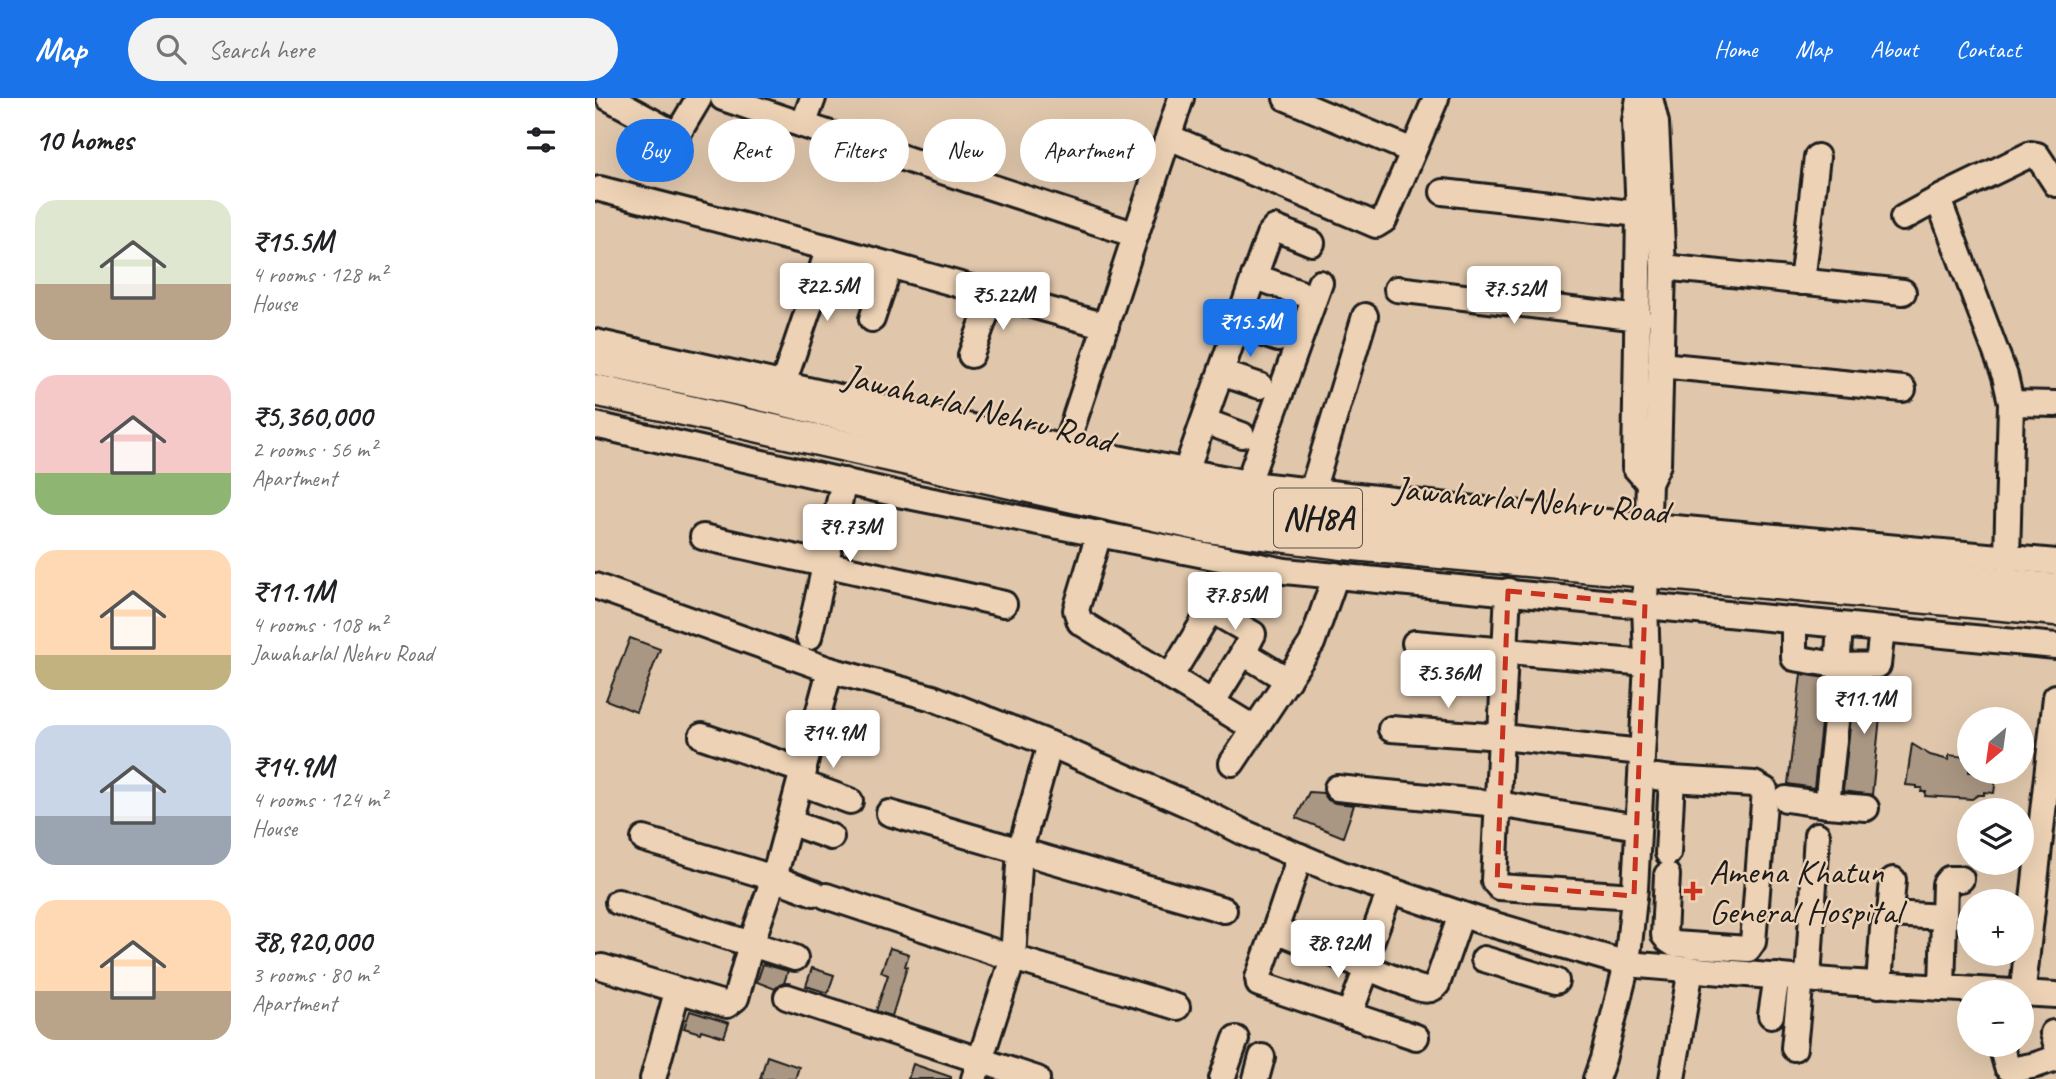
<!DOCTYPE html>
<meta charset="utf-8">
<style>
body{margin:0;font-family:Caveat,sans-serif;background:#f2f2f2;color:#202124;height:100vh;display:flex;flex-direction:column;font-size:26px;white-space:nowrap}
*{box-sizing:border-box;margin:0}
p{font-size:23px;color:#757577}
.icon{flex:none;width:38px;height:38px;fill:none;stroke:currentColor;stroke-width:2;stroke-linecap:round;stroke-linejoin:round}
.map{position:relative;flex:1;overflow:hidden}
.side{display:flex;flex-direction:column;background:#fff;width:595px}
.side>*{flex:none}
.banner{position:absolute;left:21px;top:21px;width:665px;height:63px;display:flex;gap:14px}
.needle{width:46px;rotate:209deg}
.fabs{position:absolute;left:1362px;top:609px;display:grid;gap:14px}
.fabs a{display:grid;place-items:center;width:77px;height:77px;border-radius:50%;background:#fff;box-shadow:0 7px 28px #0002;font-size:35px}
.price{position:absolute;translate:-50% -60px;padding:0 16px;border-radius:7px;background:#fff;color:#222;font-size:23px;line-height:46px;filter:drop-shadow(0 2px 4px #0008)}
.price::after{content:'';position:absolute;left:50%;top:42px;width:21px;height:16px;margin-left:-10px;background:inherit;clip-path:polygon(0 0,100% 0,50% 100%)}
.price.active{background:#1a73e8;color:#fff}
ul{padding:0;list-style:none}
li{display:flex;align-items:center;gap:21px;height:175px;padding:0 35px}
li span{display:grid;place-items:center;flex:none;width:196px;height:140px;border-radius:21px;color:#555}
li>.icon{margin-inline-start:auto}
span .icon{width:84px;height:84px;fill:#fffc;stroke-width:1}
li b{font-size:30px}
h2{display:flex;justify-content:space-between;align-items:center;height:84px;padding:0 35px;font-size:30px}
.tag{padding:0 24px;border-radius:32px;background:#fff;box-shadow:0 7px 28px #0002;font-size:24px;line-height:63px}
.tag.active{background:#1a73e8;color:#fff}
header{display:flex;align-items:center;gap:42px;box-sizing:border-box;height:98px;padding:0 35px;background:#1a73e8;color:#fff}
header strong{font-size:33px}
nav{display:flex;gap:38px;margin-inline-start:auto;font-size:24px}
.search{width:490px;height:63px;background:#f2f2f2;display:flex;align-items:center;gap:18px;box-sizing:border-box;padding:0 24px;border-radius:38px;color:#757577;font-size:26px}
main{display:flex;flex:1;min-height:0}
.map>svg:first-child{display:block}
</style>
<header>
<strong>Map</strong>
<div class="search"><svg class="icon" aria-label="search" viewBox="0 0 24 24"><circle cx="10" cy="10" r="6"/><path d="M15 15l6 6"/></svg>Search here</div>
<nav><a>Home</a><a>Map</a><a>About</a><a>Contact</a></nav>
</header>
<main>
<section class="side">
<h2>10 homes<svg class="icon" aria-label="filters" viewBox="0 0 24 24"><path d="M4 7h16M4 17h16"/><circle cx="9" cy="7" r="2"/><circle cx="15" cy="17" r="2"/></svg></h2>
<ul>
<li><span style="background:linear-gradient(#dfe7d0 60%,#b9a48a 0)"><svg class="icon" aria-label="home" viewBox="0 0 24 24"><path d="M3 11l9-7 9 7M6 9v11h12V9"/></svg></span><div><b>₹15.5M</b><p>4 rooms · 128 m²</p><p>House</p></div></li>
<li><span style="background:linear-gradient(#f6c9c9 70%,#8fb573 0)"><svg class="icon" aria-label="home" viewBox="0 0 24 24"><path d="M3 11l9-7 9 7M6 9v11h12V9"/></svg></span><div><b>₹5,360,000</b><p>2 rooms · 56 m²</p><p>Apartment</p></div></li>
<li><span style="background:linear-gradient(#ffd9b3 75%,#c2b280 0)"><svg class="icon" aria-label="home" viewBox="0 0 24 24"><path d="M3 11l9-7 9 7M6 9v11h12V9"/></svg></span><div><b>₹11.1M</b><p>4 rooms · 108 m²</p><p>Jawaharlal Nehru Road</p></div></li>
<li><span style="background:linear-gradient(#c9d6e8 65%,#9aa5b1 0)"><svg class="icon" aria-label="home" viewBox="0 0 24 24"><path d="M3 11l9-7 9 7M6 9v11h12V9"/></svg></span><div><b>₹14.9M</b><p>4 rooms · 124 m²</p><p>House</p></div></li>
<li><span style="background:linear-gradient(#ffd9b3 65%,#b9a48a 0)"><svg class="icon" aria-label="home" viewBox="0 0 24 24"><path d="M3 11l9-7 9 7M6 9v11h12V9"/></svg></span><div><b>₹8,920,000</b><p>3 rooms · 80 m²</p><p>Apartment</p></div></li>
</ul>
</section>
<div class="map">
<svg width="1461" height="981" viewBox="0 0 1461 981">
<rect width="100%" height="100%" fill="#e0c7ac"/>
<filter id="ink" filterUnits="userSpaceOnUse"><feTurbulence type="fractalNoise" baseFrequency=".0143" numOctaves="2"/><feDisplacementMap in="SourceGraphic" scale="14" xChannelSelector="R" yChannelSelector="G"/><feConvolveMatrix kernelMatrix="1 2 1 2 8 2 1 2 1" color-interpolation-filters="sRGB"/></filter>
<g filter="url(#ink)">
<!-- building -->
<g fill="#aa9783" stroke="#1c1c1c" stroke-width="2">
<path d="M35 540 65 551 41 614 11 602Z"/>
<path d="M1206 576 1231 580 1219 690 1193 686Z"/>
<path d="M1289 580 1277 697 1248 693 1260 583Z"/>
<path d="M1317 646 1335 657 1354 662V657L1371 659 1370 662H1374V674H1402L1399 695 1389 694V697H1383L1377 701 1330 698 1331 694H1326L1327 690H1322V688L1311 687Z"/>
<path d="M714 694 728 695 733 702 740 705 759 707 748 739 701 720Z"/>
<path d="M295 850 314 856 310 868 312 869 297 918 281 913 293 877 286 874Z"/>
<path d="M168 866 193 873 189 885 180 891 162 884Z"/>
<path d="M217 870 239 877 233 895 211 888Z"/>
<path d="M95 913 134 925 129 939 106 932 105 935 89 930Z"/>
<path d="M172 958 204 969 200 981H165Z"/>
<path d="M318 966 356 979V981H313Z"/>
</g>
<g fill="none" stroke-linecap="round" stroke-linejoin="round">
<!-- minor casing -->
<g stroke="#1c1c1c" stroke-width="30">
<g id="minor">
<path d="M14 0 82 37 104 0"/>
<path d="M128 0 208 27"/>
<path d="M218 0 208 27 541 137"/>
<path d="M691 0 818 53"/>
<path d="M1044 0 1040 23 1044 116 1040 369 1054 385"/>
<path d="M574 39 781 127 789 122 841 0"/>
<path d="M5 91 234 150 511 228"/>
<path d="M848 94 1044 116"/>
<path d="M1343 101 1436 56 1442 57 1461 86"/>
<path d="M1308 120 1343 101 1410 278 1416 305 1461 306"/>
<path d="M1068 169 1308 194"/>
<path d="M659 178 705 195"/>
<path d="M1207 184 1222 59"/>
<path d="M802 191 1044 220"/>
<path d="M277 221 295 167"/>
<path d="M642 227 683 241"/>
<path d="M0 244 470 350 663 387 944 418 1461 464"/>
<path d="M376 257 398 196"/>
<path d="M1065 267 1308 291"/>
<path d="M626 275 665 288"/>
<path d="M188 286 234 150"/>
<path d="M609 323 647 337"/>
<path d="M0 327 308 397 690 473 1461 548"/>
<path d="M465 365 586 0"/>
<path d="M591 373 674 137 680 130 717 145"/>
<path d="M653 385 725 185"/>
<path d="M717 393 770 218"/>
<path d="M504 436 481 512 485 524 660 631"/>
<path d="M108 439 409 506"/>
<path d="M1412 460 1416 305"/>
<path d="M0 488 235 572 338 600 455 646 601 710 650 735 747 776 886 823 1032 866 1246 884 1417 894"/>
<path d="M913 493 899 783 904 789 1039 798"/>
<path d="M1199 522V560L1247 568 1283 567 1287 531"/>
<path d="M214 539 249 383"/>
<path d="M820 545 1052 565"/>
<path d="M575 579 615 513H618L658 536 648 555"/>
<path d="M617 605 648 555 693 582"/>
<path d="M796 631 907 639 1047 654"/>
<path d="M107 638 209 673"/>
<path d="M637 665 717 545 741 477"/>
<path d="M1061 679 1077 681 1073 755"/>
<path d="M206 685 255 703"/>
<path d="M742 690 903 706 1043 729"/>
<path d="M1191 701 1232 707 1271 710"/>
<path d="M1232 707 1247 568 1243 557 1245 527"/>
<path d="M294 715 629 812"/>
<path d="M194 724 236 739"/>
<path d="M49 741 179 780 219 795"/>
<path d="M1072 777 1069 837 1073 842 1079 846 1153 851 1158 844 1170 692 1159 686 1077 681"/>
<path d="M231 798 418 860 582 909"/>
<path d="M1295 816 1349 819"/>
<path d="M680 832 705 758"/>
<path d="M200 860 156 846 179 780 235 572"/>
<path d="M889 861 961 883"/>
<path d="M767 868 795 793"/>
<path d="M7 869 132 907 141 900 156 846 23 804"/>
<path d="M1213 881 1222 737"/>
<path d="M1429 881 1461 599"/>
<path d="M1284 887 1288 831 1295 816 1298 782"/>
<path d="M1347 890 1350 786 1354 781H1366"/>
<path d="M1426 895 1461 897"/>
<path d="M192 899 442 981"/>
<path d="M754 917 772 870"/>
<path d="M1176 917 1182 878"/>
<path d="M1458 935 1461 945"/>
<path d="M821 939 664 886 663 880 680 832 820 889C829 892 836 894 842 886L866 817"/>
<path d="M1406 947 1412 969 1416 972 1441 967 1461 960"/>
<path d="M1199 950 1206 880"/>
<path d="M58 981 82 894"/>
<path d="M379 981 418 860 425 752 455 646"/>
<path d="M627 981 641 941"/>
<path d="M661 981 667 959"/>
<path d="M1001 981 1008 961 1032 866 1040 791 1052 565 1050 506 1054 385 1063 366 1068 169 1061 25 1055 0"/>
<path d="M1077 981 1096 871"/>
</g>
</g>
<!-- major casing -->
<g stroke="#1c1c1c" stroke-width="35">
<g id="major">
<path d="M0 261 149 293 553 391 744 423 1461 491"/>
<path d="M0 292 613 429 748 446 1461 512"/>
</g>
</g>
<!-- minor -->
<use href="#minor" stroke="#edd2b5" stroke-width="24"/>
<!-- major -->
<use href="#major" stroke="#edd2b5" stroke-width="30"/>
</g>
</g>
<!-- marked area -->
<path fill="none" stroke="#c8321e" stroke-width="5" stroke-dasharray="14 9" stroke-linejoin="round" d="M913 493 1050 506 1039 798 902 787Z"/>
<!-- markers -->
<path fill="#c8321e" stroke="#edd2b5" stroke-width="2.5" d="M1094.5 782.5h7v7h7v7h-7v7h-7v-7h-7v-7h7z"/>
<g text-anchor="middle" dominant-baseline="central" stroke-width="5" stroke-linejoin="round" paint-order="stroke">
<!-- shield labels -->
<rect fill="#edd2b5" stroke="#5b534a" stroke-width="2" x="679" y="390.5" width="88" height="59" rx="5"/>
<g font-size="33" font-weight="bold" fill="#1c1c1c">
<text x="723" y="420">NH8A</text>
</g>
<!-- street labels -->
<g font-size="35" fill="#1c1c1c" stroke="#edd2b5">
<text transform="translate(383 310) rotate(14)">Jawaharlal Nehru Road</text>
<text transform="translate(936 402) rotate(5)">Jawaharlal Nehru Road</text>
</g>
<!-- poi labels -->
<g font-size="35" fill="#1c1c1c" stroke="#edd2b5" text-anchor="start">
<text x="1114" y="773">Amena Khatun<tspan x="1114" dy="40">General Hospital</tspan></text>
</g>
</g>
</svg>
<div class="fabs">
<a><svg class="needle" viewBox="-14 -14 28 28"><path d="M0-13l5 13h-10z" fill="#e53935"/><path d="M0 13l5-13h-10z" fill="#757577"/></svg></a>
<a><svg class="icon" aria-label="layers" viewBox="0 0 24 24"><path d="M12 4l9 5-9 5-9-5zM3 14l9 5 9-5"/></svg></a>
<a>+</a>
<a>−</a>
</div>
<b class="price" style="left:232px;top:225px">₹22.5M</b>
<b class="price" style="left:919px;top:228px">₹7.52M</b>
<b class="price" style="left:408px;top:234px">₹5.22M</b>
<b class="price active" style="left:655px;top:261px">₹15.5M</b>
<b class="price" style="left:255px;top:466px">₹9.73M</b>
<b class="price" style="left:640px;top:534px">₹7.85M</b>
<b class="price" style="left:853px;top:612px">₹5.36M</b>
<b class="price" style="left:1269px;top:638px">₹11.1M</b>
<b class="price" style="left:238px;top:672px">₹14.9M</b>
<b class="price" style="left:743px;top:882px">₹8.92M</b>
<div class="banner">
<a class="tag active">Buy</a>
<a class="tag">Rent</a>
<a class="tag">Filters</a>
<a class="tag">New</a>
<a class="tag">Apartment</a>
</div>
</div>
</main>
